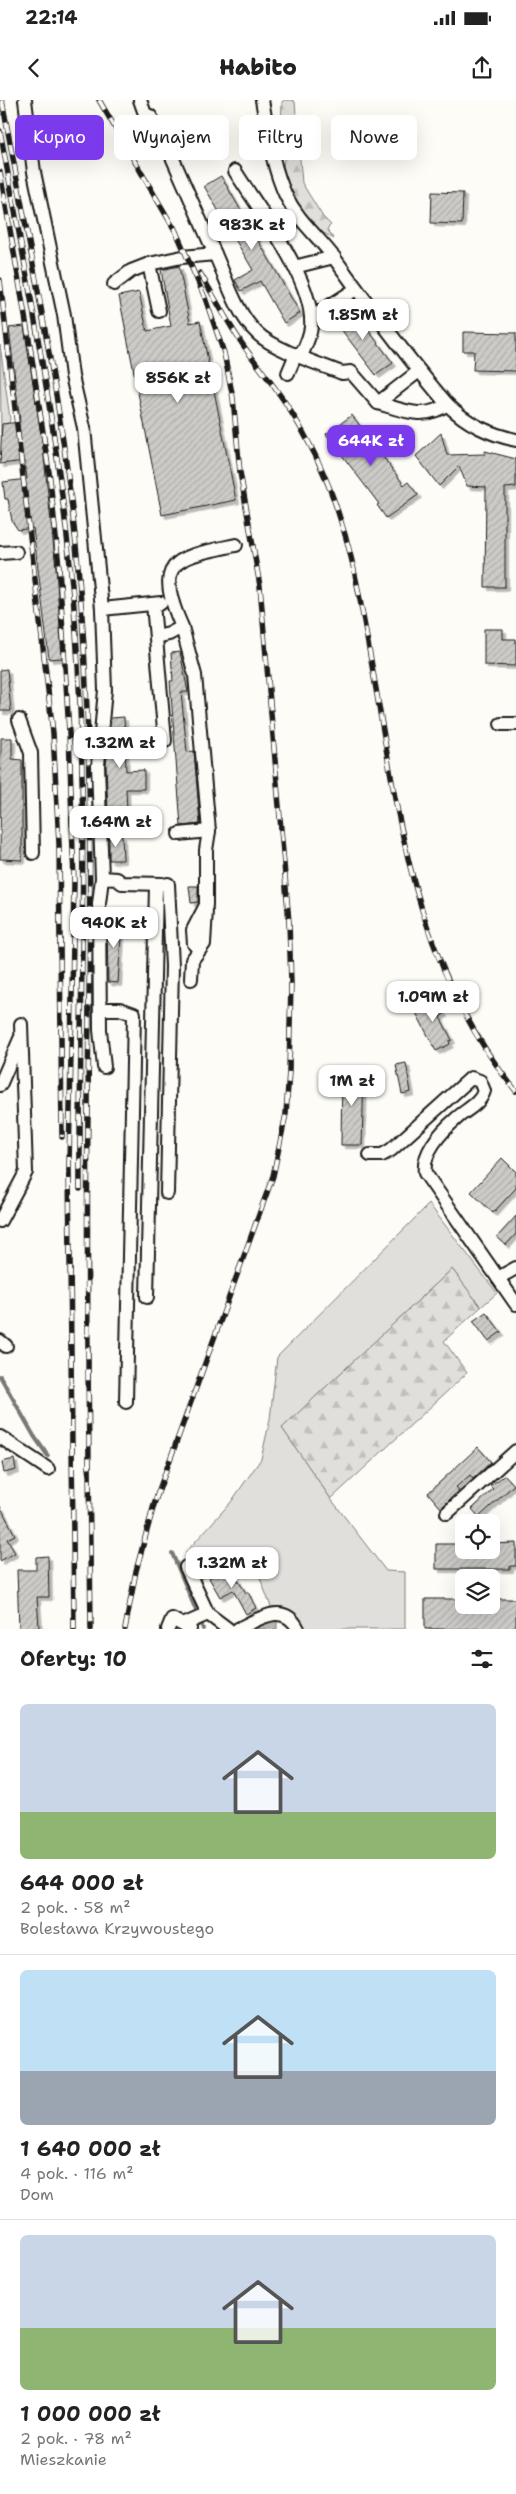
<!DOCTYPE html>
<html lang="pl">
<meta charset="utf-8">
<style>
body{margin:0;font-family:"Shantell Sans",sans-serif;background:#f2f2f2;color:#222;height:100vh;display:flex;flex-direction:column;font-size:19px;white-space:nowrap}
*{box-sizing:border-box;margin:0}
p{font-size:16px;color:#767676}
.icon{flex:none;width:28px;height:28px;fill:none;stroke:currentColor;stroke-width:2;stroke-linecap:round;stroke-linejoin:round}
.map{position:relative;height:1529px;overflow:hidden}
.side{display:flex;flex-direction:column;background:#fff;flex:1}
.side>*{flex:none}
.hud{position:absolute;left:15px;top:15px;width:486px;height:45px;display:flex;gap:10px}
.buttons{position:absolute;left:455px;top:1414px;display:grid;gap:10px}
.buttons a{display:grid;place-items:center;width:45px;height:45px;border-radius:8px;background:#fff;box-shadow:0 5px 20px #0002;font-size:25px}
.price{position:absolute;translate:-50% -42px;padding:0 11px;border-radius:10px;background:#fff;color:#222;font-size:16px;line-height:32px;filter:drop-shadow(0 1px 2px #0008)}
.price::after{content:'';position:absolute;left:50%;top:30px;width:15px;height:11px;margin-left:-8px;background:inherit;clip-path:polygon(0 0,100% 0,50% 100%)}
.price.selected{background:#7c3aed;color:#fff}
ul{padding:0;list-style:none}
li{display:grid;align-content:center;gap:10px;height:265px;padding:0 20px}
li+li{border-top:1px solid #e0e0e0}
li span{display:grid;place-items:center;height:155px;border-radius:8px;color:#555}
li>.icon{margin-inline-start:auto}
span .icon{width:90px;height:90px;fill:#fffc;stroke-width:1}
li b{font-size:21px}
h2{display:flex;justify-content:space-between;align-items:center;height:60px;padding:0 20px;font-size:21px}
.tag{padding:0 18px;border-radius:8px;background:#fff;box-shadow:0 5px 20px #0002;font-size:18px;line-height:45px}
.tag.selected{background:#7c3aed;color:#fff}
.status{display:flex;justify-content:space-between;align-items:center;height:35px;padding:0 25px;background:#fff;direction:ltr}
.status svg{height:14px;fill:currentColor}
header{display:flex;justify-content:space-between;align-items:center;height:65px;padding:0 20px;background:#fff;font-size:22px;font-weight:800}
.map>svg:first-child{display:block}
</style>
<div class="status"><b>22:14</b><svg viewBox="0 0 49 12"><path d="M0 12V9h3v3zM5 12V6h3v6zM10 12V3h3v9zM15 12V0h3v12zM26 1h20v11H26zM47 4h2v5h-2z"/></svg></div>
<header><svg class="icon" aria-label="back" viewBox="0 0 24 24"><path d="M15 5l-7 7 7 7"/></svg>Habito<svg class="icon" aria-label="share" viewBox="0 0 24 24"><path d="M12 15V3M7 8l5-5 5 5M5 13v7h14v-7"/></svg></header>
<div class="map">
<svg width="516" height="1529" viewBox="0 0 516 1529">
<defs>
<pattern id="forest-firs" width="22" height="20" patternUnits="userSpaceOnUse" patternTransform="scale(1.25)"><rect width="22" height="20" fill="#e0dfdb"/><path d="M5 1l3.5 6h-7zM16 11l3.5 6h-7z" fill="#c0bfbb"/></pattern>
<pattern id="water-waves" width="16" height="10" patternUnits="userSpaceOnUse" patternTransform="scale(1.25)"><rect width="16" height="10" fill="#b7b6b2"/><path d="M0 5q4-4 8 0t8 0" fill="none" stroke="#9d9c98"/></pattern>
<pattern id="building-hatch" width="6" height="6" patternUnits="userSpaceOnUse" patternTransform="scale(1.25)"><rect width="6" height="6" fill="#cccbc8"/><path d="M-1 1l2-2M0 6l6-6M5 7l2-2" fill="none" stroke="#afaeab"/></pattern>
<filter id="shadow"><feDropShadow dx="3.5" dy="3.5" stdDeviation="0" flood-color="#0004"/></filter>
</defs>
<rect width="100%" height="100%" fill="#fdfcf7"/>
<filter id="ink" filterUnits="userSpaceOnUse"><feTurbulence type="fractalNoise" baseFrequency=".02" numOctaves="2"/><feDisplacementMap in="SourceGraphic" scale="10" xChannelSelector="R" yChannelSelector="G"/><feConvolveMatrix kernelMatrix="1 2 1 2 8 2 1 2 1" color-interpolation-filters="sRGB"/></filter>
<g filter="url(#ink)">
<!-- grass -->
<g fill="#e0dfdb" stroke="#7e7e7c">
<path d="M0 245 10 319 9 323 2 324 1 334Z"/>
<path d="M429 1104 497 1193 481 1207 452 1169 282 1328 331 1399 386 1471 405 1472V1529H303C295 1517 288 1504 271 1507L251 1454 197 1481 186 1452 231 1402 261 1359 270 1319 277 1257Z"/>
</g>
<!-- forest -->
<g fill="url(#forest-firs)" stroke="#7e7e7c">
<path d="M284 0H292L295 2 302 83 323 117 331 125 327 129 334 139 322 132 301 108 288 86 283 66 285 54 281 30 282 2Z"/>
<path d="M452 1169 481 1207 444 1241 467 1273 331 1399 282 1328Z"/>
</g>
<!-- water -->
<g fill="url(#water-waves)" stroke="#797876">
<path d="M184 31 188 50 176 53 172 33Z"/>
<path d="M271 1517 277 1519V1529H248Z"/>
</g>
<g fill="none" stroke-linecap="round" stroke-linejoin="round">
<!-- stream -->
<g stroke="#797876" stroke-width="4">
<path d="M0 1276 34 1336 48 1356"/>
<path d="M172 1453 197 1513"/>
<path d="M201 1523 203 1529"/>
</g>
</g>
<!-- building -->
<g fill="url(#building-hatch)" stroke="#1c1c1c" filter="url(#shadow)">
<path d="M221 76 300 213 284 223 260 181 241 191 235 180 253 170 204 86Z"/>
<path d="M432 92 463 93 462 124 431 123Z"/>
<path d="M179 166 190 223 200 221 236 400 162 415 119 196 139 192 147 231 171 226 161 170Z"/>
<path d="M351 207 393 263 376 275 334 220Z"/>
<path d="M24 226 43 348 56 468 62 558 49 559 33 428 18 430 12 421 8 399H5L3 382 27 379 25 361 0 364 2 324 20 322 9 228Z"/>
<path d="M463 232 516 233V271L473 270 474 251H463Z"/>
<path d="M352 315 404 385 408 382 418 395 386 418 377 405 379 404 326 334Z"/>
<path d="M441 333 447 355 485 354V351L516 359V387L505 388V487H485L486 387 467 386 459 366 439 386 416 356Z"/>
<path d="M484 529H503V539H516V566L484 565Z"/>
<path d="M180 552 188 592H181L187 652 194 651 200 724 181 726 170 581H173L171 553Z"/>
<path d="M7 569 11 611H0V570Z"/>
<path d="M124 617 126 671 144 670V689H126L127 711H108L106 665 111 618Z"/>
<path d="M1 638H12V659L22 660V760L0 759Z"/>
<path d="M122 735 123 760H109V736Z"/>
<path d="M189 786H198V802L191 803Z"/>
<path d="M107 820H122L118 883 108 882Z"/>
<path d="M427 897 431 906 438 902 444 914 440 917 452 940 449 941 450 944 436 951 412 905Z"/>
<path d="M406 963 411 992 402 994 396 965Z"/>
<path d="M342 970 364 971 362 1045H341Z"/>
<path d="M502 1058 516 1072V1088L493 1113 471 1092Z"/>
<path d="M516 1116V1134L506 1145 497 1137Z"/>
<path d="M486 1212 501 1232 488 1241 473 1221Z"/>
<path d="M478 1347 491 1362 473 1379 470 1375 456 1387 459 1390 441 1408 428 1393Z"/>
<path d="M14 1359 16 1370 4 1373 2 1362Z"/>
<path d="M505 1375 514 1385 479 1417 472 1409 493 1389 490 1386Z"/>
<path d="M0 1406 15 1435 7 1439 15 1453 0 1461Z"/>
<path d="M516 1443V1466H510V1469H436V1444H464V1450H491V1444Z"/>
<path d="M48 1456 49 1497H37L39 1528 19 1529 17 1470H36V1457Z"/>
<path d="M227 1468 231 1475 234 1474 246 1493 248 1492 256 1508 246 1514 233 1490 220 1497 209 1478Z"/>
<path d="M425 1499H464V1505H491V1499H516V1529H425Z"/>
</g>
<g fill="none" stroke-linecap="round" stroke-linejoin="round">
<!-- minor casing -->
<g stroke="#1c1c1c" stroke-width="16">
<g id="minor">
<path d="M25 0 34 72 64 215 72 276 84 328 102 509 105 590 98 665 102 778 99 804 100 930 104 967"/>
<path d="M140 0 145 14 150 16 161 32 215 154"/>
<path d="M262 0C268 33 272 66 286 96 298 121 319 137 335 159 371 209 407 258 447 304 467 324 489 334 516 340"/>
<path d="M235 71C259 110 315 181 311 227 310 237 305 247 301 256"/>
<path d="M294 167 334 157"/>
<path d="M114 184 131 171 149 164"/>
<path d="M159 211 149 164 182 157 215 154C227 180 236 213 257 233 273 249 319 264 342 273L351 272 378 303 419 271"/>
<path d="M311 218 356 189"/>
<path d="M288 273 296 254"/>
<path d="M378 303C402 310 425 321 447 304"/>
<path d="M0 453 16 452"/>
<path d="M153 504 165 641"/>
<path d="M102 509 161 503"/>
<path d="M182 527 195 575 209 731 206 750V805L193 830 194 844 199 850"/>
<path d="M156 537 169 534 182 527C152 459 176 458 236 445"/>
<path d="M19 620 31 653 33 753"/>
<path d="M501 624H516"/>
<path d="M179 734 209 731"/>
<path d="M102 778 117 779 122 783 162 784"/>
<path d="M191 879 192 860 204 844 206 810"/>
<path d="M100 909H120L134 914 126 1302"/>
<path d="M0 985 20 939"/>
<path d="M370 1055H382L391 1050 471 978 480 981 484 991C480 1004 467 1009 457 1018 442 1031 422 1052 425 1073L516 1204"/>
<path d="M167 1093 172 866 168 784"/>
<path d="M0 1121 26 1072 21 924"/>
<path d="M498 1178 516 1168"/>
<path d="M147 1197 156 785"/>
<path d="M0 1241 6 1246"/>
<path d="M0 1337 48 1369"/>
<path d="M447 1413 516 1351"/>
<path d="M186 1467 208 1514 228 1529"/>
<path d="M185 1524 208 1514"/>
<path d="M168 1529 172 1519 190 1529"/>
<path d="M238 1529C259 1519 284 1501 298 1529"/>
</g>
</g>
<!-- minor -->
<use href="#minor" stroke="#fdfcf7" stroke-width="12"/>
<!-- rail casing -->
<g stroke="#1c1c1c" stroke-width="5.5">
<g id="rail">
<path d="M2 0C33 167 69 333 81 503 94 672 89 842 88 1012 86 1184 89 1357 91 1529"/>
<path d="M99 0 176 132"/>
<path d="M0 31C31 197 64 363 76 533 89 718 79 904 80 1089"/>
<path d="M0 72 29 239 50 379 59 467 69 632 74 782 69 1067 74 1529"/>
<path d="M200 173C214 196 226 220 241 242 256 264 274 285 288 307 312 344 330 384 342 425 354 462 360 500 367 538 397 699 408 859 516 991"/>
<path d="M0 180 53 633 59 744 62 1037"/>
<path d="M125 1529 136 1471 155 1401 273 1076 286 1014 289 971 291 883 289 822 260 486 240 372 233 298 224 253 205 198 174 127"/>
</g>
</g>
<!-- rail -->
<use href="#rail" stroke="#fdfcf7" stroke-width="4" stroke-dasharray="11" stroke-linecap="butt"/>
</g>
</g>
</svg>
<div class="buttons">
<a><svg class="icon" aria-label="locate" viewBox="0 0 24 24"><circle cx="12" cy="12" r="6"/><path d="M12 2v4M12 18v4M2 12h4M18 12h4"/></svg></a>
<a><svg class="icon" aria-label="layers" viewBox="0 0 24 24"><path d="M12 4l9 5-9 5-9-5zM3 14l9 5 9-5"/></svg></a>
</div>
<b class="price" style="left:252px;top:151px">983K zł</b>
<b class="price" style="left:363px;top:241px">1.85M zł</b>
<b class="price" style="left:178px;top:304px">856K zł</b>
<b class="price selected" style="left:371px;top:367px">644K zł</b>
<b class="price" style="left:120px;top:669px">1.32M zł</b>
<b class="price" style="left:116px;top:748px">1.64M zł</b>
<b class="price" style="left:114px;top:849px">940K zł</b>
<b class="price" style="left:433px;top:923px">1.09M zł</b>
<b class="price" style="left:352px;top:1007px">1M zł</b>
<b class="price" style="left:232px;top:1489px">1.32M zł</b>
<div class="hud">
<a class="tag selected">Kupno</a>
<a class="tag">Wynajem</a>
<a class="tag">Filtry</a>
<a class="tag">Nowe</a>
</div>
</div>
<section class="side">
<h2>Oferty: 10<svg class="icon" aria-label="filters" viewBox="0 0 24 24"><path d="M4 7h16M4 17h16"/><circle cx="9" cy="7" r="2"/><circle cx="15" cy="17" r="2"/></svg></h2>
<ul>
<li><span style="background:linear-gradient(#c9d6e8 70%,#8fb573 0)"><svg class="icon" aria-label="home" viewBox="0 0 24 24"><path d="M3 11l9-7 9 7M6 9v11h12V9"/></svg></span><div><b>644 000 zł</b><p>2 pok. · 58 m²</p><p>Bolesława Krzywoustego</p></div></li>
<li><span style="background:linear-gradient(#bfe0f5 65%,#9aa5b1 0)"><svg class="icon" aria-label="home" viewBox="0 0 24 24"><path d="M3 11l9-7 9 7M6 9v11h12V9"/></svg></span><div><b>1 640 000 zł</b><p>4 pok. · 116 m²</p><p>Dom</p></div></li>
<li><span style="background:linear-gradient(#c9d6e8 60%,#8fb573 0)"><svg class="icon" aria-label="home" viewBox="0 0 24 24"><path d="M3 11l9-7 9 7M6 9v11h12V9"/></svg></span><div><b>1 000 000 zł</b><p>2 pok. · 78 m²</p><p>Mieszkanie</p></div></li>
</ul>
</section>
